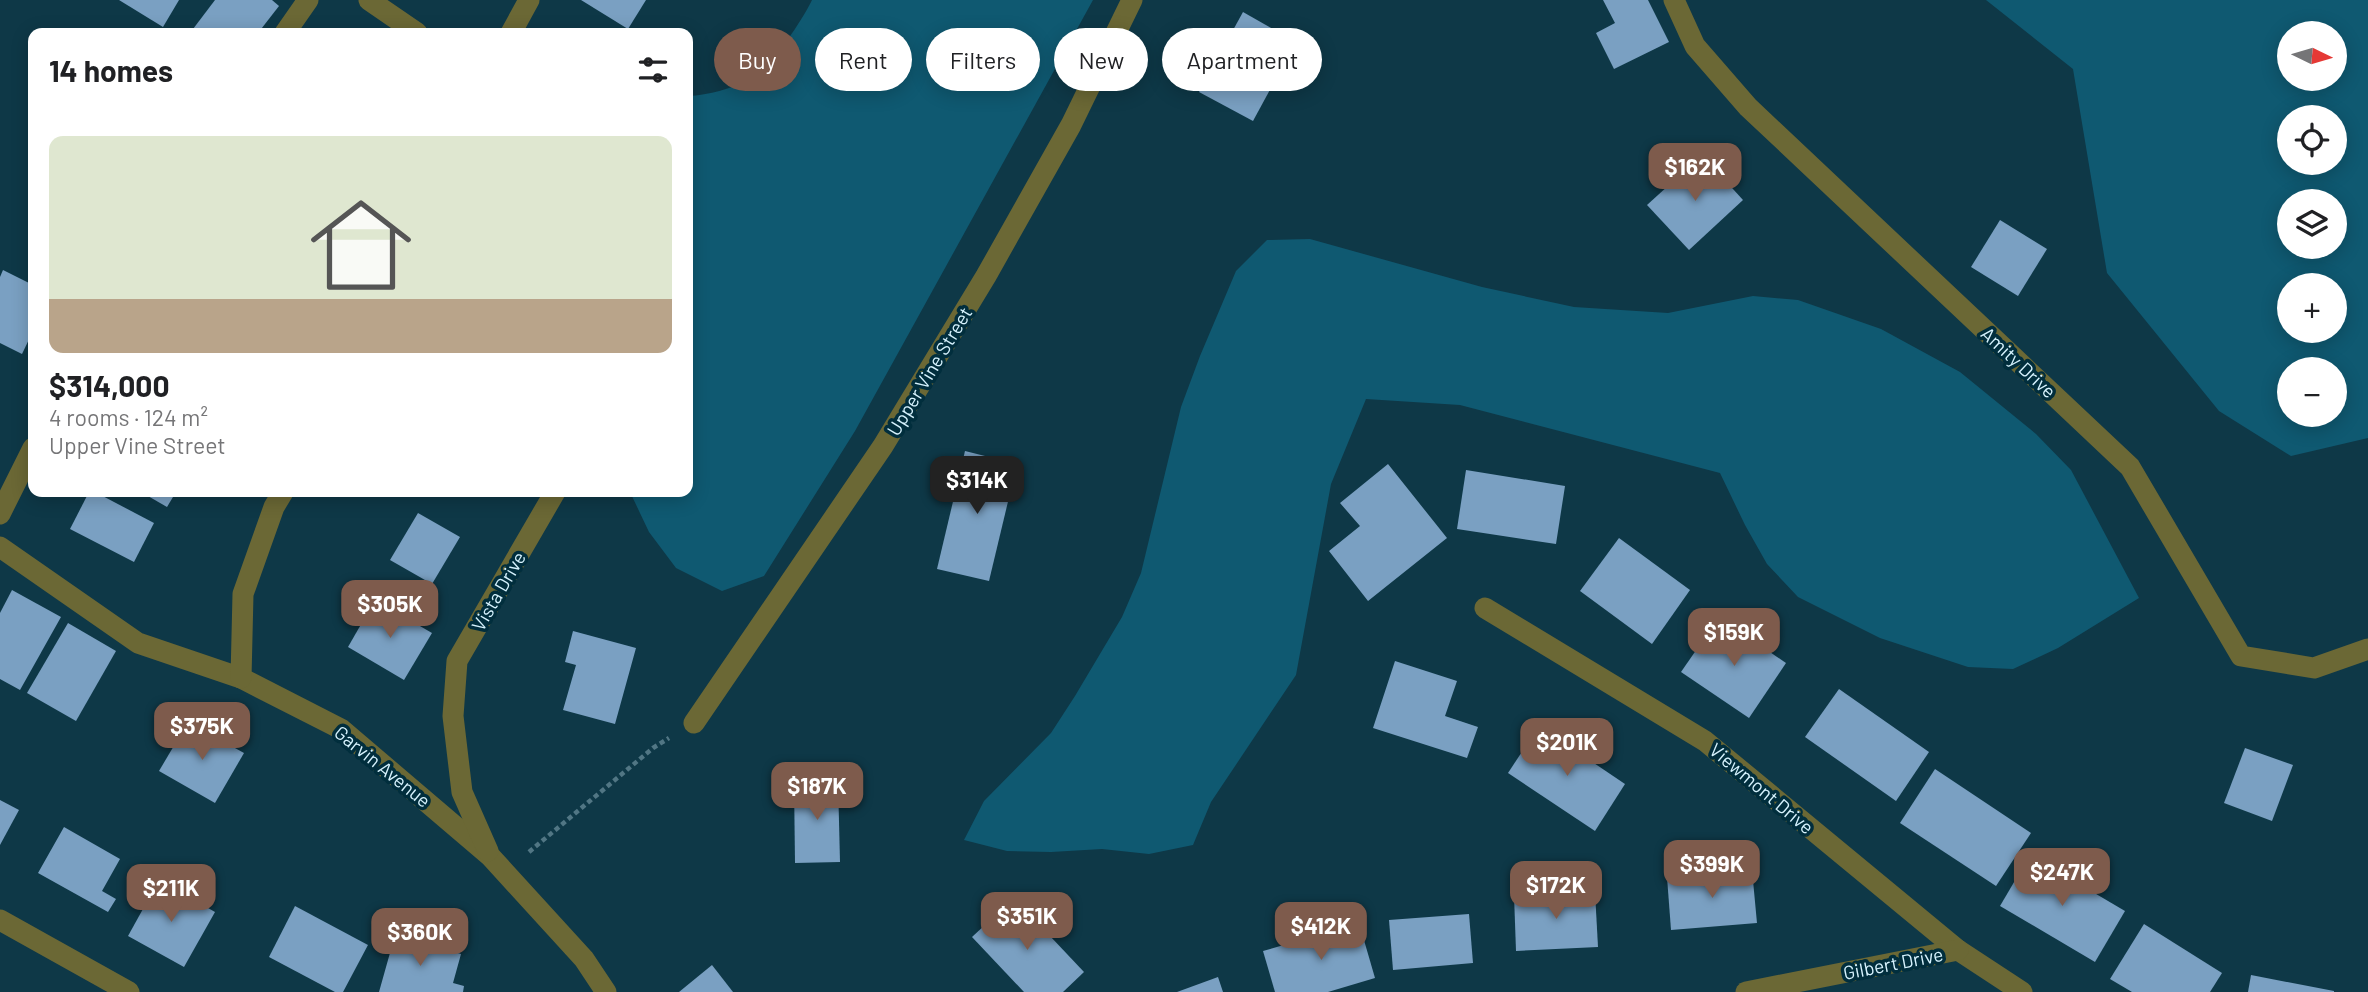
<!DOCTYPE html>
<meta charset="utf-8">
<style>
body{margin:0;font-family:Barlow,sans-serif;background:#f2f2f2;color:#202124;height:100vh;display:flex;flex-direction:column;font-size:26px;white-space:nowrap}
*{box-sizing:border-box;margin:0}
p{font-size:23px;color:#757577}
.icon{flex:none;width:38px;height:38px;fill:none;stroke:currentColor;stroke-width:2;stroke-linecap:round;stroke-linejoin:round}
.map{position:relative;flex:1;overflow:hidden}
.sheet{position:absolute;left:28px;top:28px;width:665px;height:469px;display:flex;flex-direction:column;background:#fff;border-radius:14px;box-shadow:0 4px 18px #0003}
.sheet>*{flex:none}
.banner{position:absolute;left:714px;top:28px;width:665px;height:63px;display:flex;gap:14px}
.needle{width:46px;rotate:95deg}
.tools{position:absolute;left:2277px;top:21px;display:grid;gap:14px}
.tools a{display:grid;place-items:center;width:70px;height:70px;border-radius:50%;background:#fff;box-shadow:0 4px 18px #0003;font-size:35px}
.price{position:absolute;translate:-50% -60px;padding:0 16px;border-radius:14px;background:#7e5b4c;color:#fff;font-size:23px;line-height:46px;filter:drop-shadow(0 2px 4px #0008)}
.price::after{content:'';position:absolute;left:50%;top:42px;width:21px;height:16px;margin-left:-10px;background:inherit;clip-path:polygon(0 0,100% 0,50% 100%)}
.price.current{background:#222;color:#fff}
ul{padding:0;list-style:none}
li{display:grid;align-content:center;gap:14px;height:371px;padding:0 21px}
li+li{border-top:2px solid #e0e0e0}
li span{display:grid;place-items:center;height:217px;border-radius:14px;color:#555}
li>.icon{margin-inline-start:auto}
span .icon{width:126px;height:126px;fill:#fffc;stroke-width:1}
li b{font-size:30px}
h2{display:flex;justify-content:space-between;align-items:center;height:84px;padding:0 21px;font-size:30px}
.pill{padding:0 24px;border-radius:32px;background:#fff;box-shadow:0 4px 18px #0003;font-size:24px;line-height:63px}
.pill.current{background:#7e5b4c;color:#fff}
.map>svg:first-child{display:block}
</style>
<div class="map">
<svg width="2368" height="992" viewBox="0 0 2368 992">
<rect width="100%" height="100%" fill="#0e3847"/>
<!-- green -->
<g fill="#0f5971" fill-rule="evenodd">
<path d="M812 0H1093L855 431 764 576 722 591 676 568 649 532 630 492H688V96C709 95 732 89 751 78 771 67 802 21 812 0Z"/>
<path d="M1986 0H2368V438L2291 456 2219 411 2107 273 2073 69ZM2289 33H2334V79H2289ZM2289 117H2334V163H2289ZM2289 201H2334V247H2289ZM2289 285H2334V331H2289ZM2289 369H2334V415H2289Z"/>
<path d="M1310 239 1482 287 1574 307 1668 313 1753 296 1798 300 1881 329 1960 372 2036 434 2071 470 2139 598 2058 648 2013 669 1968 667 1880 638 1798 597 1767 564 1745 525 1720 473 1460 405 1366 399 1331 484 1296 675 1211 802 1193 845 1149 854 1102 849 1051 852 1007 851 964 840 984 801 1051 733 1075 696 1122 617 1141 573 1181 407 1200 356 1236 271 1267 240Z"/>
</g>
<!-- building -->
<g fill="#7aa0c2">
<path d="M119 0H179L163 27Z"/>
<path d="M215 0H272L279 6 258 33H190Z"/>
<path d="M581 0H646L628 29Z"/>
<path d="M1603 0H1648L1669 42 1614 69 1596 33 1615 23Z"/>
<path d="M1243 12 1296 42 1253 121 1199 92Z"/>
<path d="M1702 155 1743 200 1689 250 1647 205Z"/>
<path d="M2000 220 2047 249 2018 296 1971 267Z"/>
<path d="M3 270 33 285V331L22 354 0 343V277Z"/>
<path d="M965 451 1017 464 989 581 937 569Z"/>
<path d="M1388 464 1447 538 1368 601 1329 551 1360 526 1340 503Z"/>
<path d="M1466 470 1565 486 1556 544 1457 529Z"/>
<path d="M89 492H95L154 523 134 562 70 529Z"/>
<path d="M141 492H176L167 507Z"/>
<path d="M418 513 460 537 432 584 390 560Z"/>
<path d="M1619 538 1690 590 1652 644 1580 591Z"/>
<path d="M12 590 61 617 20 690 0 679V613Z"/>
<path d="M375 600 432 633 404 680 348 647Z"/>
<path d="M1719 617 1786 663 1749 718 1681 672Z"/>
<path d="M68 623 116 651 76 721 27 693Z"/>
<path d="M573 631 636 648 615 724 563 710 576 665 565 662Z"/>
<path d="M1395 661 1457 681 1445 716 1478 727 1467 758 1373 728Z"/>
<path d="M1839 689 1929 752 1896 801 1805 737Z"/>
<path d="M188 722 244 753 215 803 159 771Z"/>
<path d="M1539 726 1625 784 1595 831 1508 773Z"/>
<path d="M2245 748 2293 765 2272 821 2224 803Z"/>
<path d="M1935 769 2031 833 1996 886 1900 823Z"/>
<path d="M838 781 840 862 795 863 794 782Z"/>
<path d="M0 800 19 810 0 845Z"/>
<path d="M64 827 120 859 102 891 116 899 108 912 38 873Z"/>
<path d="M2030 855 2125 911 2095 962 2000 906Z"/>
<path d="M1752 870 1757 923 1671 930 1667 877Z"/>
<path d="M159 880 215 912 184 967 128 936Z"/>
<path d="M1595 892 1598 947 1516 951 1514 895Z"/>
<path d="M1014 898 1084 972 1063 992H1024L972 937Z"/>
<path d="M295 906 368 945 343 992H335L269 957Z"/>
<path d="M1469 914 1473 963 1393 970 1389 920Z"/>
<path d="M1359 923 1375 978 1328 992H1275L1263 951Z"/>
<path d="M2144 924 2222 973 2210 992H2132L2110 979Z"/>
<path d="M395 935 461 954 453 983 464 986 463 992H379Z"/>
<path d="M712 965 733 992H679Z"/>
<path d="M2251 975 2334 991V992H2248Z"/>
<path d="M1218 977 1223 992H1177Z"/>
</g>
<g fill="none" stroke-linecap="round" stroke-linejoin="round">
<!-- path -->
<path stroke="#517684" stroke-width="4.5" stroke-dasharray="5 3.5" stroke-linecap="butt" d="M529 852 653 748 669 738"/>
<!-- street -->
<g stroke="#6b6835" stroke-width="21">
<path d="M369 0 417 33"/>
<path d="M1674 0 1695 46 1748 107 2130 467 2241 656 2314 668 2368 649"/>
<path d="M285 33 308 0"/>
<path d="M511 33 529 0"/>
<path d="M0 514 33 448"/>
<path d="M0 547 138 643 241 678 341 729 490 856 584 959 606 992"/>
<path d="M1485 608 1705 741 1958 950 2022 992"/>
<path d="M241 678 243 594 274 507 283 492"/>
<path d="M694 723 883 446 986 276 1071 125 1132 0"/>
<path d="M488 851 462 792 453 716 457 661 555 492"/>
<path d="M0 920 129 992"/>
<path d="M1746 992 1958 950"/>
</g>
</g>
<g text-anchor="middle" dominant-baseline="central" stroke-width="7" stroke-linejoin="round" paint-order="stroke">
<!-- street labels -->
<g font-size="19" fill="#d7f3fe" stroke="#012e3d">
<text transform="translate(2019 362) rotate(43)">Amity Drive</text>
<text transform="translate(929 371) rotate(-59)">Upper Vine Street</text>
<text transform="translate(498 591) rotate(-60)">Vista Drive</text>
<text transform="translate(383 766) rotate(39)">Garvin Avenue</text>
<text transform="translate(1762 788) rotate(40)">Viewmont Drive</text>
<text transform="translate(1893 963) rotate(-11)">Gilbert Drive</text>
</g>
</g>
</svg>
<div class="tools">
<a><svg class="needle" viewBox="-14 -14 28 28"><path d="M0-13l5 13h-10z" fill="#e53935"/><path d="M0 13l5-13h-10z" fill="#757577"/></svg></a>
<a><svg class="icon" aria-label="locate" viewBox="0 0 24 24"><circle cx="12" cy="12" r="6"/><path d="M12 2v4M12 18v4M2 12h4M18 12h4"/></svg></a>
<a><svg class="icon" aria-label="layers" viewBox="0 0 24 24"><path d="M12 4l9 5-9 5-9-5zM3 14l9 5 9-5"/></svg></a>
<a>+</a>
<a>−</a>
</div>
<b class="price" style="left:1695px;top:203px">$162K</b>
<b class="price current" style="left:977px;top:516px">$314K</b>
<b class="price" style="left:390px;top:640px">$305K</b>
<b class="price" style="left:1734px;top:668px">$159K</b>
<b class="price" style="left:202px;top:762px">$375K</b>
<b class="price" style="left:1567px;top:778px">$201K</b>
<b class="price" style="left:817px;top:822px">$187K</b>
<b class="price" style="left:1712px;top:900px">$399K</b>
<b class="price" style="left:2062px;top:908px">$247K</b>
<b class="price" style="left:1556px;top:921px">$172K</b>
<b class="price" style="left:171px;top:924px">$211K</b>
<b class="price" style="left:1027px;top:952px">$351K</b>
<b class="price" style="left:1321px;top:962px">$412K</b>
<b class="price" style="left:420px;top:968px">$360K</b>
<div class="banner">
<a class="pill current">Buy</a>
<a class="pill">Rent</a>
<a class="pill">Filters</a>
<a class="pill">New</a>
<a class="pill">Apartment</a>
</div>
<section class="sheet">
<h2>14 homes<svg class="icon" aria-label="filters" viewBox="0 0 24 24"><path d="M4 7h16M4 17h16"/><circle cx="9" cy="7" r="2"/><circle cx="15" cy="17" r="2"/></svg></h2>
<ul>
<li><span style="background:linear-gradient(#dfe7d0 75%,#b9a48a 0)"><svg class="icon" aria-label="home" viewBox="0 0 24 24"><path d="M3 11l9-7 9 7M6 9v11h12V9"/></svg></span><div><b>$314,000</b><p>4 rooms · 124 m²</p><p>Upper Vine Street</p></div></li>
</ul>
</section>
</div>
